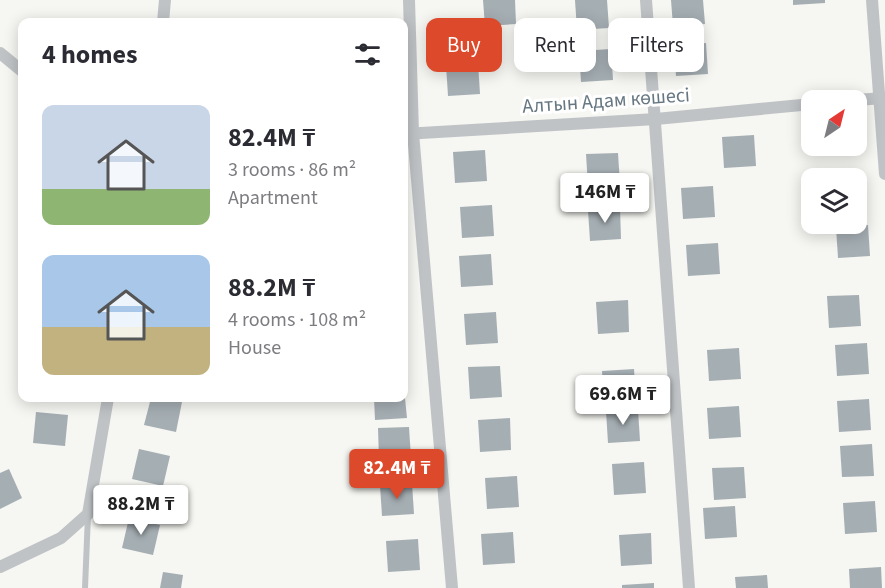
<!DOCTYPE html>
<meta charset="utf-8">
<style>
body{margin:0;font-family:"Source Sans 3",sans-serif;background:#f7f7f7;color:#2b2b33;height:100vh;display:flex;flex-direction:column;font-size:22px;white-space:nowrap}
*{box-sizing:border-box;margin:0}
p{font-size:20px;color:#7c7c81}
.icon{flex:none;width:33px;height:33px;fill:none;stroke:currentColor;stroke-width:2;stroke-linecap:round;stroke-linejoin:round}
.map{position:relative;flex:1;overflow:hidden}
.side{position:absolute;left:18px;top:18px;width:390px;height:384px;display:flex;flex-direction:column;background:#fff;border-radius:12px;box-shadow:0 3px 15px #0003}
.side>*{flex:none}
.hud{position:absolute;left:426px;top:18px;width:369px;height:54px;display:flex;gap:12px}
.needle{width:39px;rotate:35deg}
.controls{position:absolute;left:801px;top:90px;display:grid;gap:12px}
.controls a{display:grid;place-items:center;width:66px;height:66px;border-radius:12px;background:#fff;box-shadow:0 3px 15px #0003;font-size:30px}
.price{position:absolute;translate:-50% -51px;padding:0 14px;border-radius:6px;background:#fff;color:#222;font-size:20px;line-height:39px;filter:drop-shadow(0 2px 3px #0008)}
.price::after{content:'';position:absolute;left:50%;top:36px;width:18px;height:14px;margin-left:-9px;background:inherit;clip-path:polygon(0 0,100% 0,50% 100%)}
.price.active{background:#dd4a2b;color:#fff}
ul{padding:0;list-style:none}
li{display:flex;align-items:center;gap:18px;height:150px;padding:0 24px}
li span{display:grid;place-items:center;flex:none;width:168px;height:120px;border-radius:12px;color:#555}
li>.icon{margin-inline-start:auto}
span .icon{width:72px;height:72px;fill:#fffc;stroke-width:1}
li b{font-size:26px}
h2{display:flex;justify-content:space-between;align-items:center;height:72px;padding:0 24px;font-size:26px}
.tag{padding:0 21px;border-radius:12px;background:#fff;box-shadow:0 3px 15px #0003;font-size:21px;line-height:54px}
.tag.active{background:#dd4a2b;color:#fff}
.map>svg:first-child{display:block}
</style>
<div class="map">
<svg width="885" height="588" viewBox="0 0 885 588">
<rect width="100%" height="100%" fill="#f6f6f2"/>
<!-- building -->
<g fill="#a5aeb3">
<path d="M483 0H515L516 24 485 26Z"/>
<path d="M575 0H607L609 28 577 30Z"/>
<path d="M671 0H703L705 24 673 26Z"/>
<path d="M793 0H825V3L793 5Z"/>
<path d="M380 18V22H348V20Z"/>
<path d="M706 43 708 74 676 76 674 45Z"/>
<path d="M611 49 613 80 581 82 579 51Z"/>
<path d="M478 63 480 94 448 96 446 65Z"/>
<path d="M754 135 756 166 724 168 722 137Z"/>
<path d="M485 150 487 181 455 183 453 152Z"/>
<path d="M618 153 620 184 588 186 586 154Z"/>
<path d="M852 172V178H820V174Z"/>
<path d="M713 186 715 217 683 219 681 188Z"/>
<path d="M492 205 494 236 462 238 460 207Z"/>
<path d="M620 208 621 239 590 241 588 210Z"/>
<path d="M868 225 870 256 838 258 836 227Z"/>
<path d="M718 243 720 274 688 276 686 245Z"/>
<path d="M491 254 493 285 461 287 459 256Z"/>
<path d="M859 295 861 326 829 328 827 296Z"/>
<path d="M628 300 629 332 598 334 596 302Z"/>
<path d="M496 312 498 343 466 345 464 314Z"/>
<path d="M867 343 869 374 837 376 835 345Z"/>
<path d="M739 348 741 379 709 381 707 350Z"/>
<path d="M500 366 502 397 470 399 468 367Z"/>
<path d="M634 369 636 400 604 402 602 371Z"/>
<path d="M404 388 407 418 375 420 374 398H404Z"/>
<path d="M36 398H70L69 402Z"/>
<path d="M151 398 182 402 176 432 144 425Z"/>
<path d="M869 399 871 430 839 432 837 401Z"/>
<path d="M739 406 741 437 709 439 707 408Z"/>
<path d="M638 410 640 441 608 443 606 411Z"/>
<path d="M36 412 68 415 65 446 33 443Z"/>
<path d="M510 418 511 450 480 452 478 420Z"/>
<path d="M409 427 411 458 379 460 378 428Z"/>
<path d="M872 444 874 476 842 477 840 446Z"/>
<path d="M139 449 170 456 163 486 132 479Z"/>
<path d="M644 462 646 493 614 495 612 464Z"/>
<path d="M744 467 746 498 714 500 712 468Z"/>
<path d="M9 469 22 498 0 509V473Z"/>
<path d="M517 476 519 507 487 509 485 478Z"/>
<path d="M412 483 414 514 382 516 380 485Z"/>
<path d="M875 501 877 532 845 534 843 503Z"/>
<path d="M735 506 737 537 705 539 703 508Z"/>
<path d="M129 518 160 525 153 555 122 548Z"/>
<path d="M513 532 515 563 483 565 481 534Z"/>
<path d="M651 533 652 564 621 566 619 535Z"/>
<path d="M418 539 420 570 388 572 386 541Z"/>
<path d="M881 567 882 588H850L849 569Z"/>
<path d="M163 572 183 575 181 588H160Z"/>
<path d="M767 575 768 588H736L735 577Z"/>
<path d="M654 583V588H622V585Z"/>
</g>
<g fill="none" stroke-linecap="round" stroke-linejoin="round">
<!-- service -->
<path stroke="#bfc3c6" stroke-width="6" d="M85 588 88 515"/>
<!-- minor -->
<g stroke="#bfc3c6" stroke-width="12">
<path d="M409 0 413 133 452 588"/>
<path d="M646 0 689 588"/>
<path d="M872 0 885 174"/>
<path d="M163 22 165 0"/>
<path d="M0 53 22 71"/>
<path d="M855 100 885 98"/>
<path d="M404 134 656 119 812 104"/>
<path d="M0 567 61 538 88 514 108 398"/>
</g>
</g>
<g text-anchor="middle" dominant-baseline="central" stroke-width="6" stroke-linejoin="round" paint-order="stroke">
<!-- street labels -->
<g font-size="20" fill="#667782" stroke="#fff">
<text transform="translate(606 101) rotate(-4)">Алтын Адам көшесі</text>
</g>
</g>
</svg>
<div class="controls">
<a><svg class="needle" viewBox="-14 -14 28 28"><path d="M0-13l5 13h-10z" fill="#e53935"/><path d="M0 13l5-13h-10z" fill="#7c7c81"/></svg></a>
<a><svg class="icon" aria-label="layers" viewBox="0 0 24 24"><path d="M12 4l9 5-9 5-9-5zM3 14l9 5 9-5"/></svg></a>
</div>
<b class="price" style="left:605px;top:224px">146M ₸</b>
<b class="price" style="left:623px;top:426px">69.6M ₸</b>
<b class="price active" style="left:397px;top:500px">82.4M ₸</b>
<b class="price" style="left:141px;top:536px">88.2M ₸</b>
<div class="hud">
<a class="tag active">Buy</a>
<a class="tag">Rent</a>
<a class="tag">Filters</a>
</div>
<section class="side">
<h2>4 homes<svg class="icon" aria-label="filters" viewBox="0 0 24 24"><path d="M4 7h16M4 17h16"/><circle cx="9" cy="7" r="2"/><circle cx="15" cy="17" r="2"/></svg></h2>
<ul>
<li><span style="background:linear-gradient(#c9d6e8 70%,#8fb573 0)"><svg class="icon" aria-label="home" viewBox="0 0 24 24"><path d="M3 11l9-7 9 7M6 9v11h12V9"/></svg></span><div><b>82.4M ₸</b><p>3 rooms · 86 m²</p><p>Apartment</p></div></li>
<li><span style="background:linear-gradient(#a9c7e8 60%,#c2b280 0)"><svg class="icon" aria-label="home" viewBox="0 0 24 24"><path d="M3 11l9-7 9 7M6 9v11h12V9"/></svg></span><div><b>88.2M ₸</b><p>4 rooms · 108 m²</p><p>House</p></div></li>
</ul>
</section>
</div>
